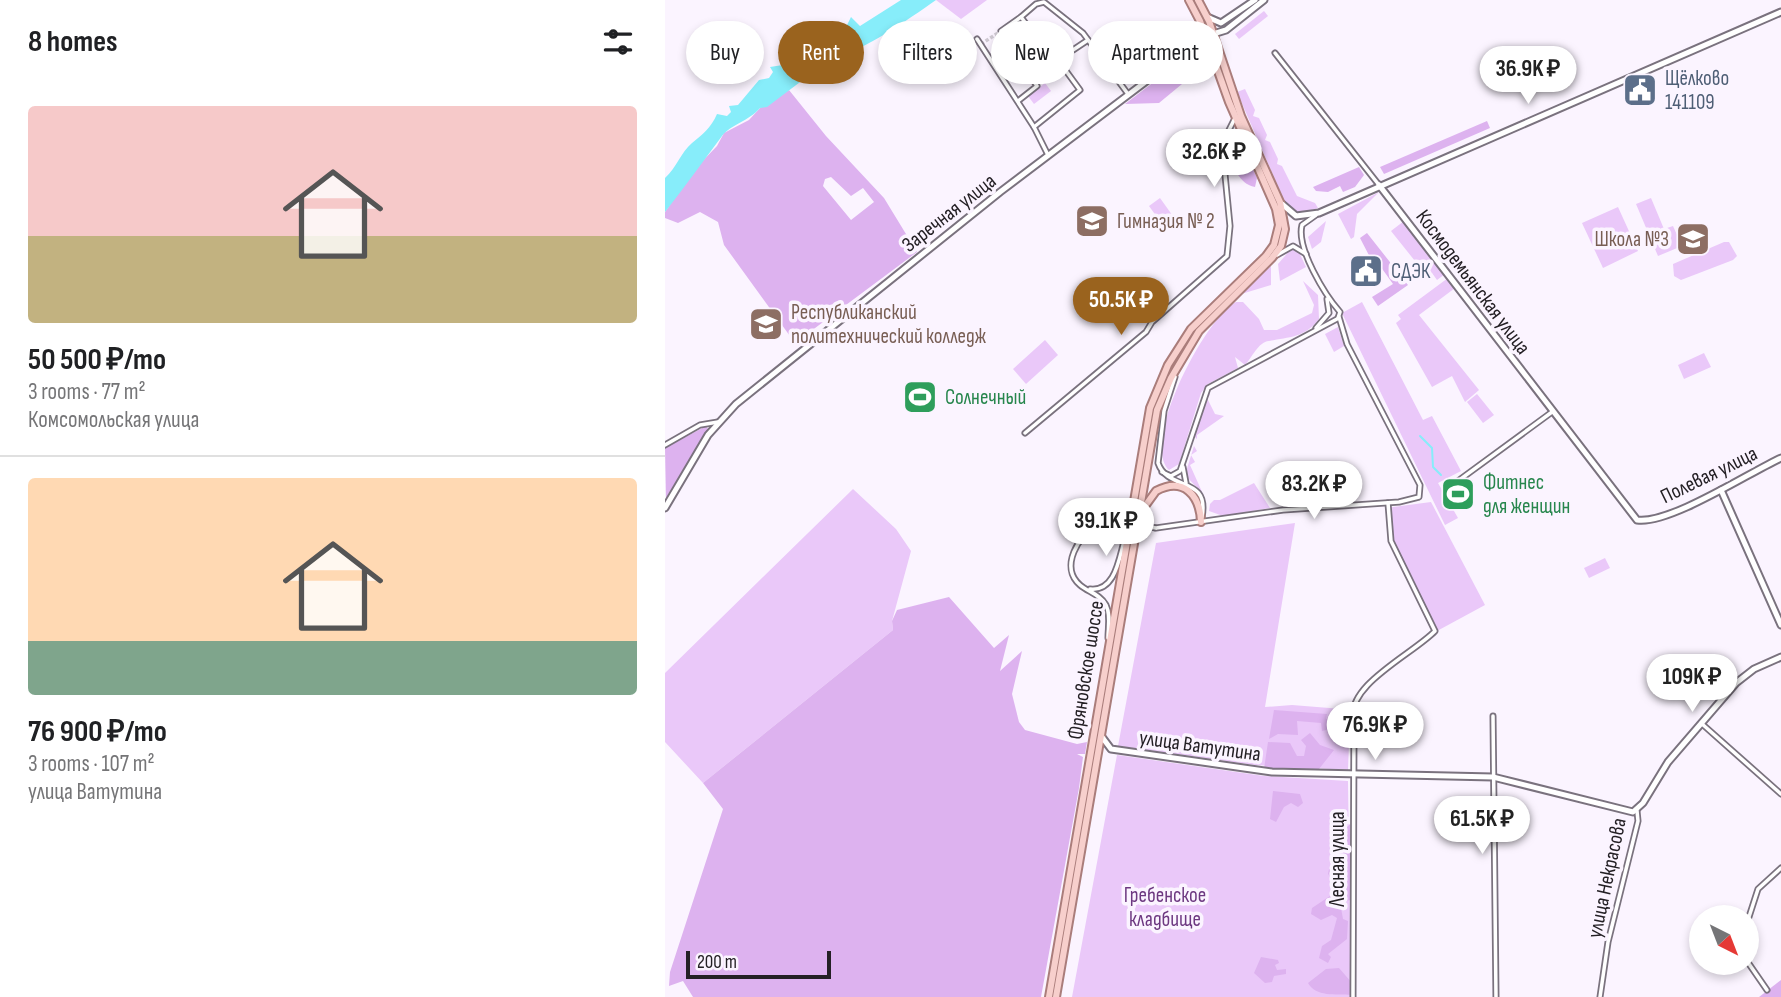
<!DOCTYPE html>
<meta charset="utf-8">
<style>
body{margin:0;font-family:"Sofia Sans Condensed",sans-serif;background:#f2f2f2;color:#202124;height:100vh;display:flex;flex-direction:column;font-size:26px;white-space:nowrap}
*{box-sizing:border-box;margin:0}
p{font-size:23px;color:#757577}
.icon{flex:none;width:38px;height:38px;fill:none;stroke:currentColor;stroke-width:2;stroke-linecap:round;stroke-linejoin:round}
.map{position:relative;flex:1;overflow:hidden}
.details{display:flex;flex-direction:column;background:#fff;width:665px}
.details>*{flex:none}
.guide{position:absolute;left:21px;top:21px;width:665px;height:63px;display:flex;gap:14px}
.needle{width:46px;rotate:138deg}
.buttons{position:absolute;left:1024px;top:905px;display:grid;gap:14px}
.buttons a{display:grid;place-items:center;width:70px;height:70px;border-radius:50%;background:#fff;box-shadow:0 4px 10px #0003;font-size:35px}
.scale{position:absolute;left:21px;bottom:18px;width:145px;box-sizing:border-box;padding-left:7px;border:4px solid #242025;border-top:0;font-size:19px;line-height:24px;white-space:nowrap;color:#242025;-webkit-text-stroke:5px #fbf4ff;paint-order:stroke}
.price{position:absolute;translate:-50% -60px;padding:0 16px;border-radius:24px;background:#fff;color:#222;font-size:23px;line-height:46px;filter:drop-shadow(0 2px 4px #0008)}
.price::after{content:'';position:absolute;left:50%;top:42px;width:21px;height:16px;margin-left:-10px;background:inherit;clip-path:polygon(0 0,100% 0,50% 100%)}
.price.active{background:#9a631e;color:#fff}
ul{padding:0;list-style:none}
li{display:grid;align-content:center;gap:14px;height:371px;padding:0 28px}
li+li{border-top:2px solid #e0e0e0}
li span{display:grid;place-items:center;height:217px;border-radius:7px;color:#555}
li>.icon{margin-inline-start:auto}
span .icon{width:126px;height:126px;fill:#fffc;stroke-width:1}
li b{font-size:30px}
h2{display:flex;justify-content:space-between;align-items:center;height:84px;padding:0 28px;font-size:30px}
.tag{padding:0 24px;border-radius:32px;background:#fff;box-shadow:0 4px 10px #0003;font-size:24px;line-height:63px}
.tag.active{background:#9a631e;color:#fff}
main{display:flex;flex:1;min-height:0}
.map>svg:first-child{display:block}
</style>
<main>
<section class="details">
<h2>8 homes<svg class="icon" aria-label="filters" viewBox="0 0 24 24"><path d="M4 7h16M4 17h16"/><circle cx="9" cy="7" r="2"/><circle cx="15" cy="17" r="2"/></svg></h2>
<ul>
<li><span style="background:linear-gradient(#f6c9c9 60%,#c2b280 0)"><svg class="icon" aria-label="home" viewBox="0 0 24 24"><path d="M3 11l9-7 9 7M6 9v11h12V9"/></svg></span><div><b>50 500 ₽/mo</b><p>3 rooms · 77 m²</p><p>Комсомольская улица</p></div></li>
<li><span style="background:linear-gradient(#ffd9b3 75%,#7fa58c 0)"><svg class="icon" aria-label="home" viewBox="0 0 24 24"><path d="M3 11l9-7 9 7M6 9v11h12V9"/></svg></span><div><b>76 900 ₽/mo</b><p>3 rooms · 107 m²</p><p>улица Ватутина</p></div></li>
</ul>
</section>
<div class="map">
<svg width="1116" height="997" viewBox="0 0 1116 997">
<rect width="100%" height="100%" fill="#fbf4ff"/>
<!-- green -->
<g fill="#eac8f9">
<path d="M271 0H322L296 19Z"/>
<path d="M599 11 603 16 574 39 570 34Z"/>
<path d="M380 83 386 91 369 104 363 96Z"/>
<path d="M580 89 590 110 588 116 594 118 602 135 600 140 605 142 613 159 612 164 617 166 632 196 650 203 653 208 634 214 621 205 572 92Z"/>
<path d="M714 192 692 214 689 237 686 239 673 214Z"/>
<path d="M495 198 510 219 499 227 484 206Z"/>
<path d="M986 198 999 229 1008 226 1017 246 993 256 971 204Z"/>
<path d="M953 207 973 251 938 268 917 223Z"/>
<path d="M661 221 656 242 647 249 643 237Z"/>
<path d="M739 221 780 274 772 280 767 273 762 276 726 231Z"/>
<path d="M1059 242H1064L1072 256 1068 260 1016 280 1009 276 1008 264Z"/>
<path d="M626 249 634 252 641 267 615 281 613 264Z"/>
<path d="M606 266V285L573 295Z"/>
<path d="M783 278 790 288 754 315 814 390 800 402 787 376 767 387 731 323 736 319 733 315Z"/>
<path d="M638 281 653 295 654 319C640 338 623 337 604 341 593 342 587 358 580 365L570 357 573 368 543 384 536 393 514 464 504 470C475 443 540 318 571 302H578L594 319 599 330H612L647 313 649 305Z"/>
<path d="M458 302 468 314 454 326 444 314Z"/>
<path d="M697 302 758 420 767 416 796 471 773 483 793 518 780 525 677 313Z"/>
<path d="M673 327 679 346 669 352 660 334Z"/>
<path d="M380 340 393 355 361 384 348 369Z"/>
<path d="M1039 353 1046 367 1019 379 1013 365Z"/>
<path d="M543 392 545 395 542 398 550 414 559 416 532 435V439L529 436Z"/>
<path d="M812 394 829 415 818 423 802 402Z"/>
<path d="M529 446 532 451 526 455 530 462 525 465 538 494 520 475Z"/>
<path d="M589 483 605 508 558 516 544 511 545 504 549 500H555Z"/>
<path d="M188 489 231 529 246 551 227 621 228 630 38 783 0 742V673Z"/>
<path d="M766 502 820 605 772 631 724 539 721 508Z"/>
<path d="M630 523 600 707 627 705 677 709 685 717 683 770 590 765 453 746 491 543Z"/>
<path d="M940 558 945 568 924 578 919 568Z"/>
<path d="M452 755 599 776 683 781 686 997H407Z"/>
</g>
<!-- forest -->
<g fill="#ddb2ef" fill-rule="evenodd">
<path d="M532 49 538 52 540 65 494 103 460 104Z"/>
<path d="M124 90 161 136 219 198 252 252 130 343 59 245 53 222 35 212 13 223 0 218V212L28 171 52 146 59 133 84 120 95 108ZM166 177 186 196 198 188 209 202 186 220 158 186 160 179Z"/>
<path d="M822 121 825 128 719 174 715 167Z"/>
<path d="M569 138 575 141 592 178 590 187C573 185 562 157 562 142Z"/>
<path d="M694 167 699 175 690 187 678 192 675 186 663 192 651 191 648 187Z"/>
<path d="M702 233 743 285 713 306 707 297 728 284 713 263 709 265 695 238Z"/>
<path d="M41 426 43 429 1 498 0 448Z"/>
<path d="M284 597 329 648 344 635 335 671 357 651 347 694 354 722 360 730 412 744 422 742 420 754H412L418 757 414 788 376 997H28L18 981 4 986 5 972 58 809 38 783 228 630 227 621 232 610Z"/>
<path d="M609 710 662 714 661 719 674 715 665 729 657 731 656 723 632 721 633 735 613 734 604 739Z"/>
<path d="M645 733 655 745 669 750 654 769H599L603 742 625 743 632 756H639L641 746 636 740Z"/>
<path d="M608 791 635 794 638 803 633 807 626 803 619 807 611 822 605 819Z"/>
<path d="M685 824 686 900 679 901 676 908 678 919 683 921 682 939 663 954 666 957 663 963 654 958 657 946 666 940 672 918 667 915 656 920 646 914 647 908 665 896 671 883 663 874 664 869 670 868 677 873 680 870 677 860 680 856 674 846H682V827Z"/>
<path d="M596 957 613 960 614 963 610 965 612 970 621 969V974L609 976 607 982 600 983 589 973Z"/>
<path d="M674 968 687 983V995C670 994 651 997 643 983L661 969Z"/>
<path d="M1116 980V997H1094Z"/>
</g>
<!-- water -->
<path fill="#87edfa" d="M236 0H271C244 19 189 58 157 60L155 67 102 107 95 108C84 121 65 125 57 136 38 161 20 187 0 212V178C12 167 16 152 27 143 37 135 46 128 52 114L62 116 66 112 64 106 73 105 94 80 104 78 108 72 105 67 124 64 147 45 157 43 181 27 186 17 195 26Z"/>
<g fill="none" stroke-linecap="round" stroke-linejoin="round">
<!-- stream -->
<path stroke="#87edfa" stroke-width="2" d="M755 436 767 448 768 467 776 475"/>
<!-- minor-tunnel -->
<g stroke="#d0cad3" stroke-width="3.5" stroke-dasharray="3.5 2" stroke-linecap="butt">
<path d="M316 44 336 31"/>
<path d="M400 55 408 50"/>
</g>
<!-- minor casing -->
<g stroke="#7a727e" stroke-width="7">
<g id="minor">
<path d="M312 39 369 127"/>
<path d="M408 50 423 40"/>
<path d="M610 53 714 185"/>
<path d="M353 101 372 86 336 31 356 17"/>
<path d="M562 136 570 134 578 137"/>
<path d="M383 155 369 127 415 90 374 34 368 33 356 17 371 4 379 2 418 33 463 94"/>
<path d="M651 215 637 225C631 248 660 295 675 312L673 318"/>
<path d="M612 255 628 246 641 254"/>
<path d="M651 328 664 313 662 299"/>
<path d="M510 377 499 411 493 463C503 492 545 475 537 517"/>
<path d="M360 433 481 332 487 322 562 256 565 226 557 144 570 118"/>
<path d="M0 445 35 425 53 422"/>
<path d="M518 467 521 483"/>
<path d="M497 472 506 476 515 471 543 388 672 319"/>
<path d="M782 489 887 412"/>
<path d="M432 525C414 535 394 567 415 585 423 592 435 594 441 605 446 615 443 627 443 638"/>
<path d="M491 528 618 510 734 502 754 497 755 485 682 344 674 317"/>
<path d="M425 589C451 592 454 557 460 538"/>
<path d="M828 716 831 997"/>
<path d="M1036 723 1116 794"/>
<path d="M1082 923 1093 889 1116 868"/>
<path d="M1082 961 1102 990"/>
<path d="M688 997 689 721C679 686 748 654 770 631L726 541 723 503"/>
<path d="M935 997 943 942 973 821 972 811"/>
</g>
</g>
<!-- tertiary casing -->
<g stroke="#7a727e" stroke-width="9">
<g id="tertiary">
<path d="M714 185 972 520C1004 525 1085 472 1116 458"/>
<path d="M617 204 631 216 654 213 1116 12"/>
<path d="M1056 490 1116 625"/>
<path d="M0 508 43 435 71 404 335 192 541 36"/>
<path d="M437 737 446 749 607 772 828 777 968 812 978 803 1003 762 1071 683 1089 669 1116 657"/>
</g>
</g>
<!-- secondary casing -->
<g stroke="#7a727e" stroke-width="9">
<g id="secondary">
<path d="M542 17 556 23 590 0"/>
<path d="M548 34 561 30 599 0"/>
</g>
</g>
<!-- primary casing -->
<g stroke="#aa7d7b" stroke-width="10">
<g id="primary">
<path d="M475 513 491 491C519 476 535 496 536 522"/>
<path d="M384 997 485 408 503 365 526 329 601 256 609 245 614 225 611 209 564 102 535 21 524 0"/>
<path d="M391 997 492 410 506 378 534 331 607 258 616 246 620 229 615 202 576 116 544 21 533 0"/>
</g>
</g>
<!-- minor -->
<use href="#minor" stroke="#fff" stroke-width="3.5"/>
<!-- tertiary -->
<use href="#tertiary" stroke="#fff" stroke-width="5"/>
<!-- secondary -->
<use href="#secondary" stroke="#fff" stroke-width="5"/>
<!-- primary -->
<use href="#primary" stroke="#f7cfcc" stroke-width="6"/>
<!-- minor-bridge casing -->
<g stroke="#7a727e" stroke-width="7" stroke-linecap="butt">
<path id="minor-bridge" d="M432 525 451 521 491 528"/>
</g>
<!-- minor-bridge -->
<use href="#minor-bridge" stroke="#fff" stroke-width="3.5"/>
</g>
<!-- icons -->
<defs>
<g id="civic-square" transform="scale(1.75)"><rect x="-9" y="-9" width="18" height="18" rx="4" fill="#5c6f8a" stroke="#fbf4ff"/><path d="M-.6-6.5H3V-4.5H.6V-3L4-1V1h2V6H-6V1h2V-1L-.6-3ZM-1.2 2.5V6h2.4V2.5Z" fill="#fff"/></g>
<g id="school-square" transform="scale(1.75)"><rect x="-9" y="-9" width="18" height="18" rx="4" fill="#8d6e63" stroke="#fbf4ff"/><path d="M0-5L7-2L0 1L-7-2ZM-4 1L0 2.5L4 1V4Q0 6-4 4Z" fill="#fff"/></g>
<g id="university-square" transform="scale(1.75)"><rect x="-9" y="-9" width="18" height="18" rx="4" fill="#8d6e63" stroke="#fbf4ff"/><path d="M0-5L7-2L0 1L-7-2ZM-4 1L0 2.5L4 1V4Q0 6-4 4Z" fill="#fff"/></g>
<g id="stadium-square" transform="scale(1.75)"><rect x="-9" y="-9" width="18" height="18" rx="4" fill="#2e9e5b" stroke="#fbf4ff"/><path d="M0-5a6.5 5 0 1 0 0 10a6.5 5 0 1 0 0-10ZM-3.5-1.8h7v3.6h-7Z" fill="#fff"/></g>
</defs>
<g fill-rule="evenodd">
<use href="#civic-square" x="975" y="90"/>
<use href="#school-square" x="427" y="221"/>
<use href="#school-square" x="1028" y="239"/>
<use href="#civic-square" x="701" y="271"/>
<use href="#university-square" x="101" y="324"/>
<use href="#stadium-square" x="255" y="397"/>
<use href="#stadium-square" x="793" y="494"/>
</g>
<g text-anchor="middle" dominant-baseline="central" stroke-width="7" stroke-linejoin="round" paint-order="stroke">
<!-- service labels -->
<g font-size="21" fill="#4e5e75" stroke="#fbf4ff" text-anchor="start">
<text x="1000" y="78">Щёлково<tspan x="1000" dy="24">141109</tspan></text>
<text x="726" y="271">СДЭК</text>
</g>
<!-- street labels -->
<g font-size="21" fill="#242025" stroke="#fbf4ff">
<text transform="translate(284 213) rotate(-38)">Заречная улица</text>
<text transform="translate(808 282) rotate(53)">Космодемьянская улица</text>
<text transform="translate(1044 475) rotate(-26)">Полевая улица</text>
<text transform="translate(421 670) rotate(-81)">Фряновское шоссе</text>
<text transform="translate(535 746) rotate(8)">улица Ватутина</text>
<text transform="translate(672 859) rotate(-90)">Лесная улица</text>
<text transform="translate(942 878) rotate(-78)">улица Некрасова</text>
</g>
<!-- education labels -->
<g font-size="21" fill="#785e54" stroke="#fbf4ff" text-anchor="start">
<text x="452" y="221">Гимназия № 2</text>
<text x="1004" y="239" text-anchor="end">Школа №3</text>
<text x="126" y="312">Республиканский<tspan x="126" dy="24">политехнический колледж</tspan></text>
</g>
<!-- leisure labels -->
<g font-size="21" fill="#27864d" stroke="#fbf4ff" text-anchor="start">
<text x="280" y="397">Солнечный</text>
<text x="818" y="482">Фитнес<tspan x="818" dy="24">для женщин</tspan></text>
</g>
<!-- park labels -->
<g font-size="21" fill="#6d3881" stroke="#fbf4ff">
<text x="500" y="895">Гребенское<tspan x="500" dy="24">кладбище</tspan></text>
</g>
</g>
</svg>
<div class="buttons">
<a><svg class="needle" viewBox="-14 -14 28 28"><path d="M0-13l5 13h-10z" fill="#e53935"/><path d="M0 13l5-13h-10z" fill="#757577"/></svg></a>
</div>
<div class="scale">200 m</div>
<b class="price" style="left:863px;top:106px">36.9K ₽</b>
<b class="price" style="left:549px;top:189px">32.6K ₽</b>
<b class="price active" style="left:456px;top:337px">50.5K ₽</b>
<b class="price" style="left:649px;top:521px">83.2K ₽</b>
<b class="price" style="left:441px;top:558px">39.1K ₽</b>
<b class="price" style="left:1027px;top:714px">109K ₽</b>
<b class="price" style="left:710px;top:762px">76.9K ₽</b>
<b class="price" style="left:817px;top:856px">61.5K ₽</b>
<div class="guide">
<a class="tag">Buy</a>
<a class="tag active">Rent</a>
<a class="tag">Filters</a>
<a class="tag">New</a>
<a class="tag">Apartment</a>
</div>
</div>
</main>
